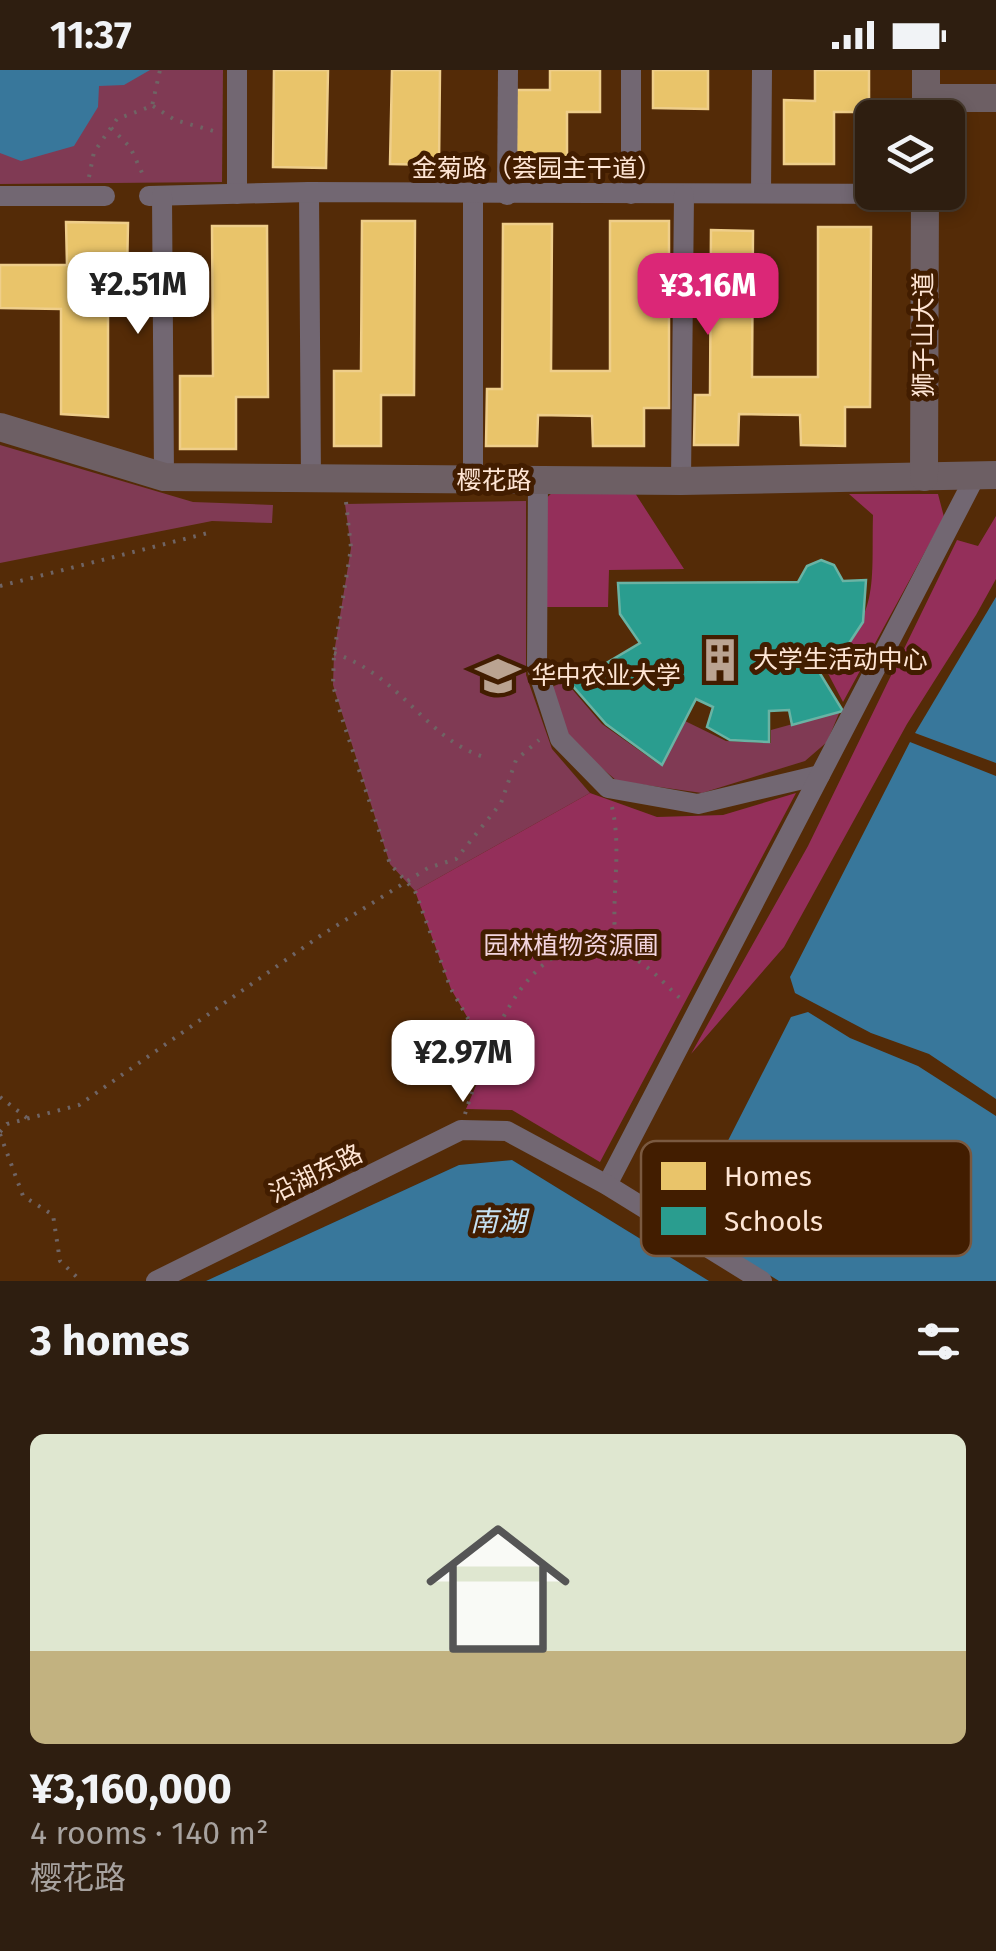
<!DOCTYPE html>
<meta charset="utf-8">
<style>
body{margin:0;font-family:"Fira Sans","Noto Sans SC",sans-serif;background:#362719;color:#f1f3f6;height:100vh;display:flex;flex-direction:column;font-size:38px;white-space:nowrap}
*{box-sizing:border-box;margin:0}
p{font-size:32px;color:#a7a29f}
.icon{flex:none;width:55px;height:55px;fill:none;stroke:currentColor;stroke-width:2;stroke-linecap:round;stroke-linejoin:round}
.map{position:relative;height:1211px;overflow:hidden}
.drawer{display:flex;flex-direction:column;background:#2e1e10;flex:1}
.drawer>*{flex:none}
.buttons{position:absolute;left:855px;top:30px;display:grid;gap:20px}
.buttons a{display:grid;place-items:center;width:110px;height:110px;border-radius:15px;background:#2e1e10;box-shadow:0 5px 15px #0003,0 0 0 2px #493c30;font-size:50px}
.price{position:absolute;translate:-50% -85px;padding:0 22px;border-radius:20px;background:#fff;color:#222;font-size:32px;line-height:65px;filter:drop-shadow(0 2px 5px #0008)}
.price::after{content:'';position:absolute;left:50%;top:60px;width:30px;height:22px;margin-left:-15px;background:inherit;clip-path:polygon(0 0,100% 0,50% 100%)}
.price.on{background:#db2777;color:#fff}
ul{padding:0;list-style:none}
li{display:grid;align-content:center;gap:20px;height:530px;padding:0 30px}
li span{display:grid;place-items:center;height:310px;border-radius:15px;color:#555}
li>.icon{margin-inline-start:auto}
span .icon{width:180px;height:180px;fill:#fffc;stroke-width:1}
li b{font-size:42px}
h2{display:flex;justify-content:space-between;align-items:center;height:120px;padding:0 30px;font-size:42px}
.status{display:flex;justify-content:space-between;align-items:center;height:70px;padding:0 50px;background:#2e1e10;direction:ltr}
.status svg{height:28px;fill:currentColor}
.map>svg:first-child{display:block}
</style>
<div class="status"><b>11:37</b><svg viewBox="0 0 49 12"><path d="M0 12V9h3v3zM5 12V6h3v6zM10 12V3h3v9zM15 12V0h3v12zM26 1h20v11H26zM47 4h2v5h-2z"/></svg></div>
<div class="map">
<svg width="996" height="1211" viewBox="0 0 996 1211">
<rect width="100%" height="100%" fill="#3d2815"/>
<!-- built -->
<path fill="#542b07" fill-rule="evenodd" d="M0 0H996V1211H709L512 1090 459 1095 206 1211H0ZM872 48H948V122H872Z"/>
<!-- green -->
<g fill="#803a54">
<path d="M0 0H223L222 112 0 114Z"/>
<path d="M0 375 193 432 273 435 272 453 212 451 0 493Z"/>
<path d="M526 431V605L552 679 590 723 415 821 390 794 333 615 334 583 351 478 345 434Z"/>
<path d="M565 611 602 654 660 695 685 651 726 671 771 673V660L840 641 827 672 805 691 702 723 617 711 564 666 548 619Z"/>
</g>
<!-- forest -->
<g fill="#942f5a">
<path d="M554 421 635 423 684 499 609 500 608 537H540L539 435Z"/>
<path d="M849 424H938L944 447 843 632 821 590C882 555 871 507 873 445Z"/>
<path d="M996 446V509L976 545 907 654 784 877 691 984 808 776 957 470 978 476Z"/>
<path d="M590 723 657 747 723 745 796 723 600 1092 512 1040 466 1039 489 985 451 919 415 821Z"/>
</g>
<!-- water -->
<g fill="#38779b">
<path d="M0 0H150L124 15 99 16 98 37 74 76 21 91 0 83Z"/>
<path d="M996 527V693L915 663Z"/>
<path d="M910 672 996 706V1029L929 984 871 963 795 923 790 907Z"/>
<path d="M808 942 850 968 918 996 996 1046V1211H779L686 1153 791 947Z"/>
<path d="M512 1090 709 1211H206L459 1095Z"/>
</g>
<!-- homes -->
<g fill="#e9c46a" stroke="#efce8a" stroke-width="2.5">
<path d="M274 0H328L326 98 273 97Z"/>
<path d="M392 0H440L439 95 390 94Z"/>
<path d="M550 0H600V42H567V92H516V20H550Z"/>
<path d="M653 0H708V39L653 38Z"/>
<path d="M815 0H869V42H834V94H784V30L815 31Z"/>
<path d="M362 151H415L414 325H381V376H334V301H361Z"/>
<path d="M610 151H669V338H644V376H593L592 346 538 345 537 376H486L487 319H502L503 154H552L551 301H610Z"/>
<path d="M66 152 128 153 127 206H108V347L61 344V239L0 238V195H67Z"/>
<path d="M212 156H267L268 327H236V379H180V306H213Z"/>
<path d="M818 157H871L870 337H845V376L801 375 800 345 739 344 738 375H694L695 325H710L711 160 753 161 752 307H818Z"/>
</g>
<!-- schools -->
<path fill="#2a9d8f" stroke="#6ab3a4" stroke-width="2.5" d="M821 490 834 495 843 511 866 510 863 552 842 584 816 597 843 641 792 655 789 640 769 641V672L730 670 707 657 713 637 696 629 662 695 606 654 571 614 640 573 620 544 618 513 798 512 807 496Z"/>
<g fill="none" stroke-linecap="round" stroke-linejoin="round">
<!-- path -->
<g stroke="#6f6464" stroke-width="4" stroke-dasharray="2.5 8" stroke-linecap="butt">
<path d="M153 36 175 50 217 62"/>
<path d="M111 58 130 77 144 107"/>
<path d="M89 107 94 82 117 49 152 36 160 0"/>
<path d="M346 432 351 478 334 583 333 615 341 645 390 794 415 821 451 919 489 985"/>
<path d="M0 516 208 463"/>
<path d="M334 583C402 607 424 666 481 686"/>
<path d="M612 737C623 784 609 833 617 881"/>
<path d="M0 1027 27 1048"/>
<path d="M465 1044C487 974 535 833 635 889 654 900 666 916 681 929"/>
<path d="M0 1062 7 1054 79 1035 320 866 428 798 456 789 501 733 516 690 539 670"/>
<path d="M0 1064 23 1126 53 1145 60 1191 81 1211"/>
</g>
<!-- street -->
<g stroke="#726772" stroke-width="20">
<path d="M309 122 311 411"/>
<path d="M761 123 762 0"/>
<path d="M237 124V0"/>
<path d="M473 124V411"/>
<path d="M631 124V0"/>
<path d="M507 125 508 0"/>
<path d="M0 126H105"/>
<path d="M149 126 309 122 925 124"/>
<path d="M162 126 164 407"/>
<path d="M538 411 537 598 560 669 608 718 698 734 820 705"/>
<path d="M681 411 684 125"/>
<path d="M607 1115 975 407"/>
<path d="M156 1211 461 1060 507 1061 607 1115 762 1211"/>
</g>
<!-- secondary -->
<g stroke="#6d5f64" stroke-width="28">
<path d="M926 28H996"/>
<path d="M926 48V0"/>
<path d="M0 357 164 407 681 411 996 405"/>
<path d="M924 407 925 122"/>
</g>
</g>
<!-- icons -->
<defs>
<g id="building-bare" transform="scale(3.45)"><path d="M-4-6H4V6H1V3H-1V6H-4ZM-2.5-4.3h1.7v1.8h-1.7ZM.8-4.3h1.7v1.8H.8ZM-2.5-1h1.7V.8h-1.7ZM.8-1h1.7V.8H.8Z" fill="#baa391" stroke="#421d00" stroke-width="2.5" paint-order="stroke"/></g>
<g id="university-bare" transform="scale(3.45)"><path d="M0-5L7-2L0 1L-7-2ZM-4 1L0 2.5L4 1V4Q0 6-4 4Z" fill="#baa391" stroke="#421d00" stroke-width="2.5" paint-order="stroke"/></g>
</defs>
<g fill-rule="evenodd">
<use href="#building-bare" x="720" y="590"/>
<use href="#university-bare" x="498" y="606"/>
</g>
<g text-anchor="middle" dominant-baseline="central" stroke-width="10" stroke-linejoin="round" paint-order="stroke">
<!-- street labels -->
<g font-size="25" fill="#fee5d4" stroke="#421d00">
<text x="537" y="99">金菊路（荟园主干道）</text>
<text transform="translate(924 265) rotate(-90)">狮子山大道</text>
<text x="494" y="411">樱花路</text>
<text transform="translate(316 1104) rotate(-26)">沿湖东路</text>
</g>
<!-- poi labels -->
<g font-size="25" fill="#fee5d4" stroke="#421d00" text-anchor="start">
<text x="753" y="590">大学生活动中心</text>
<text x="531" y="606">华中农业大学</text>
</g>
<!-- park labels -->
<g font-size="25" fill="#f3d4de" stroke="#421d00">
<text x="571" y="876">园林植物资源圃</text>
</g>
<!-- water labels -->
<g font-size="28" font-style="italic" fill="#c6e1f2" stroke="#421d00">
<text x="498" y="1151">南湖</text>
</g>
</g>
<!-- legend -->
<rect x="641" y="1071" width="330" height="115" rx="15" fill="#421d00" stroke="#7a5940" stroke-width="2.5"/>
<rect x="661" y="1092" width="45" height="28" fill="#e9c46a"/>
<rect x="661" y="1137" width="45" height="28" fill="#2a9d8f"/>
<g font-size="28" fill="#fee5d4">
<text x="724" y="1116">Homes</text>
<text x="724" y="1161">Schools</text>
</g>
</svg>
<div class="buttons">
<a><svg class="icon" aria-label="layers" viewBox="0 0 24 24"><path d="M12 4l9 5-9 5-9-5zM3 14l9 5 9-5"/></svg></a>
</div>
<b class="price" style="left:138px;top:267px">¥2.51M</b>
<b class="price on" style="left:708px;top:268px">¥3.16M</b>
<b class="price" style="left:463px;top:1035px">¥2.97M</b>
</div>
<section class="drawer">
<h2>3 homes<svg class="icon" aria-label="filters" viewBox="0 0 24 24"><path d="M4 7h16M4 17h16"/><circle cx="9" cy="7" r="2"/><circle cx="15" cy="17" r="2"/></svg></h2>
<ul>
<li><span style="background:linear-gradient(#dfe7d0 70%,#c2b280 0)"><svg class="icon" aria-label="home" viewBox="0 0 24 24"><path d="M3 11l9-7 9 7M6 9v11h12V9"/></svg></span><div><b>¥3,160,000</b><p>4 rooms · 140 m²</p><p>樱花路</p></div></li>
</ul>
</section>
